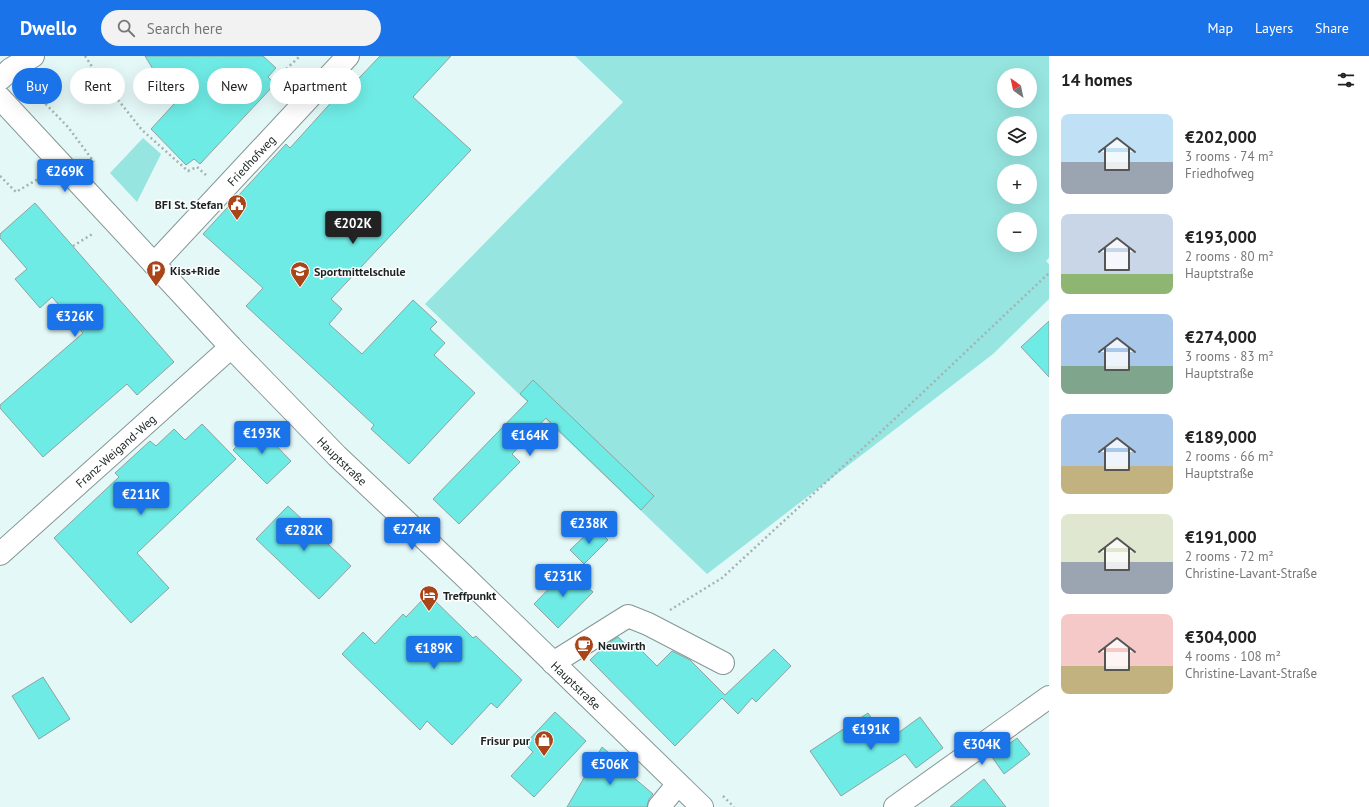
<!DOCTYPE html>
<meta charset="utf-8">
<style>
body{margin:0;font-family:"PT Sans",sans-serif;background:#f2f2f2;color:#222;height:100vh;display:flex;flex-direction:column;font-size:15px;white-space:nowrap}
*{box-sizing:border-box;margin:0}
p{font-size:13px;color:#767676}
.icon{flex:none;width:22px;height:22px;fill:none;stroke:currentColor;stroke-width:2;stroke-linecap:round;stroke-linejoin:round}
.map{position:relative;flex:1;overflow:hidden}
.details{display:flex;flex-direction:column;background:#fff;width:320px}
.details>*{flex:none}
.hud{position:absolute;left:12px;top:12px;width:380px;height:36px;display:flex;gap:8px}
.needle{width:26px;rotate:327deg}
.buttons{position:absolute;left:997px;top:12px;display:grid;gap:8px}
.buttons a{display:grid;place-items:center;width:40px;height:40px;border-radius:50%;background:#fff;box-shadow:0 4px 16px #0002;font-size:20px}
.price{position:absolute;translate:-50% -34px;padding:0 9px;border-radius:4px;background:#1a73e8;color:#fff;font-size:13px;line-height:26px;filter:drop-shadow(0 1px 2px #0008)}
.price::after{content:'';position:absolute;left:50%;top:24px;width:12px;height:9px;margin-left:-6px;background:inherit;clip-path:polygon(0 0,100% 0,50% 100%)}
.price.selected{background:#222;color:#fff}
ul{padding:0;list-style:none}
li{display:flex;align-items:center;gap:12px;height:100px;padding:0 12px}
li span{display:grid;place-items:center;flex:none;width:112px;height:80px;border-radius:8px;color:#555}
li>.icon{margin-inline-start:auto}
span .icon{width:48px;height:48px;fill:#fffc;stroke-width:1}
li b{font-size:17px}
h2{display:flex;justify-content:space-between;align-items:center;height:48px;padding:0 12px;font-size:17px}
.tag{padding:0 14px;border-radius:18px;background:#fff;box-shadow:0 4px 16px #0002;font-size:14px;line-height:36px}
.tag.selected{background:#1a73e8;color:#fff}
header{display:flex;align-items:center;gap:24px;box-sizing:border-box;height:56px;padding:0 20px;background:#1a73e8;color:#fff}
header strong{font-size:19px}
nav{display:flex;gap:22px;margin-inline-start:auto;font-size:14px}
.search{width:280px;height:36px;background:#f2f2f2;display:flex;align-items:center;gap:10px;box-sizing:border-box;padding:0 14px;border-radius:22px;color:#767676;font-size:15px}
main{display:flex;flex:1;min-height:0}
.map>svg:first-child{display:block}
</style>
<header>
<strong>Dwello</strong>
<div class="search"><svg class="icon" aria-label="search" viewBox="0 0 24 24"><circle cx="10" cy="10" r="6"/><path d="M15 15l6 6"/></svg>Search here</div>
<nav><a>Map</a><a>Layers</a><a>Share</a></nav>
</header>
<main>
<div class="map">
<svg width="1049" height="751" viewBox="0 0 1049 751">
<rect width="100%" height="100%" fill="#e4f8f7"/>
<!-- green -->
<g fill="#97e5e0" fill-rule="evenodd">
<path d="M575 0H1049V202L1046 205 1049 208V243L993 298 707 518 425 248 623 46ZM1004 19H1030V45H1004ZM1004 67H1030V93H1004ZM1004 115H1030V141H1004ZM1004 163H1030V189H1004Z"/>
<path d="M143 82 161 98 137 146 110 117Z"/>
</g>
<!-- building -->
<g fill="#6febe5" stroke="#8fa2a0">
<path d="M145 0H263L276 12 268 21 275 28 200 108 194 103 186 109 151 73 174 48Z"/>
<path d="M380 0H451L413 41 471 94 331 243 342 253 329 268 362 298 413 244 437 266 430 273 445 287 434 299 475 337 409 408 371 373 374 369 246 250 263 232 203 178 286 88 290 92 337 40 340 42Z"/>
<path d="M35 147 174 306 137 339 127 328 43 401 0 352V349L83 277 52 241 40 252 15 223 27 213 0 182V178Z"/>
<path d="M1049 265V321L1021 291Z"/>
<path d="M533 324 654 440 641 454 546 362 512 398 520 406 459 468 433 443 528 345 520 338Z"/>
<path d="M202 368 236 403 137 497 169 532 131 567 54 482 119 421 115 417 150 385 156 390 174 373 185 384Z"/>
<path d="M257 370 291 405 267 428 233 394Z"/>
<path d="M288 450 351 510 319 543 256 483Z"/>
<path d="M594 471 608 484 584 508 570 494Z"/>
<path d="M568 513 593 536 558 572 534 548Z"/>
<path d="M428 538 473 582 476 580 522 624 497 652 491 647 452 689 427 665 420 674 342 598 363 576 375 588 403 558 406 561Z"/>
<path d="M618 581 630 592 635 588 657 610 672 595 690 604 725 639 774 593 791 610 756 646 752 642 738 658 722 642 675 690 590 604 607 588Z"/>
<path d="M43 621 70 663 39 683 12 640Z"/>
<path d="M555 656 586 685 534 741 511 720 533 696 525 688Z"/>
<path d="M868 657 887 685 920 661 943 692 916 712 905 698 841 740 810 695Z"/>
<path d="M1017 682 1030 698 1004 718 992 701Z"/>
<path d="M602 691 635 719 633 721 653 738 649 743 647 751H567Z"/>
<path d="M984 723 1006 751H950Z"/>
</g>
<g fill="none" stroke-linecap="round" stroke-linejoin="round">
<!-- minor casing -->
<g stroke="#849796" stroke-width="24">
<g id="minor">
<path d="M0 23 11 13 33 0"/>
<path id="s1" d="M154 208 348 0"/>
<path id="s2" d="M0 498 231 291"/>
<path d="M553 607 628 560 648 568 723 607"/>
<path d="M659 751 678 728"/>
<path d="M895 751 1049 641"/>
</g>
</g>
<!-- major casing -->
<g stroke="#849796" stroke-width="24">
<g id="major">
<path id="s3" d="M0 42 231 291 337 400 462 518 702 751"/>
</g>
</g>
<!-- path -->
<g stroke="#a3b3b2" stroke-width="2.5" stroke-dasharray="2 3" stroke-linecap="butt">
<path d="M85 0 95 15 142 74 188 115 197 111 206 119"/>
<path d="M279 20 300 0"/>
<path d="M28 30 68 71 94 106"/>
<path d="M0 120 16 136 38 123"/>
<path d="M73 190 94 177"/>
<path d="M670 554 722 522 900 358 1049 217"/>
<path d="M723 740 734 751"/>
</g>
<!-- minor -->
<use href="#minor" stroke="#fff" stroke-width="22"/>
<!-- major -->
<use href="#major" stroke="#fff" stroke-width="22"/>
</g>
<!-- icons -->
<defs>
<g id="civic-pin" transform="scale(1)"><path d="M0 17L-7.5 6A9.5 9.5 0 1 1 7.5 6Z" fill="#aa4519" stroke="#fff"/><path d="M-.6-6.5H3V-4.5H.6V-3L4-1V1h2V6H-6V1h2V-1L-.6-3ZM-1.2 2.5V6h2.4V2.5Z" fill="#fff"/></g>
<g id="parking-pin" transform="scale(1)"><path d="M0 17L-7.5 6A9.5 9.5 0 1 1 7.5 6Z" fill="#aa4519" stroke="#fff"/><path d="M-3.5-5.5H1a3.5 3.5 0 0 1 0 7H-1V5.5H-3.5ZM-1-3.4V-.6H.8a1.4 1.4 0 0 0 0-2.8Z" fill="#fff"/></g>
<g id="school-pin" transform="scale(1)"><path d="M0 17L-7.5 6A9.5 9.5 0 1 1 7.5 6Z" fill="#aa4519" stroke="#fff"/><path d="M0-5L7-2L0 1L-7-2ZM-4 1L0 2.5L4 1V4Q0 6-4 4Z" fill="#fff"/></g>
<g id="hotel-pin" transform="scale(1)"><path d="M0 17L-7.5 6A9.5 9.5 0 1 1 7.5 6Z" fill="#aa4519" stroke="#fff"/><path d="M-6-4.5h1.5V1H6V5H4.5V3h-9V5H-6ZM-4 0a1.8 1.8 0 1 1 3.6 0ZM.5 0V-2.5h3Q6-2.5 6 0Z" fill="#fff"/></g>
<g id="cafe-pin" transform="scale(1)"><path d="M0 17L-7.5 6A9.5 9.5 0 1 1 7.5 6Z" fill="#aa4519" stroke="#fff"/><path d="M-5.5-4.5H6V0H3Q3 3.5 0 3.5H-2.5Q-5.5 3.5-5.5 0ZM3-3.2v2h1.7v-2ZM-6 4.5H4V6H-6Z" fill="#fff"/></g>
<g id="shop-pin" transform="scale(1)"><path d="M0 17L-7.5 6A9.5 9.5 0 1 1 7.5 6Z" fill="#aa4519" stroke="#fff"/><path d="M-5-2.5h2.3a2.7 3.5 0 0 1 5.4 0H5L5.5 6h-11ZM-1.5-2.5h3a1.5 2.3 0 0 0-3 0Z" fill="#fff"/></g>
</defs>
<g fill-rule="evenodd">
<use href="#civic-pin" x="237" y="148"/>
<use href="#parking-pin" x="156" y="214"/>
<use href="#school-pin" x="300" y="215"/>
<use href="#hotel-pin" x="429" y="539"/>
<use href="#cafe-pin" x="584" y="589"/>
<use href="#shop-pin" x="544" y="684"/>
</g>
<g text-anchor="middle" dominant-baseline="central" stroke-width="3" stroke-linejoin="round" paint-order="stroke">
<!-- street labels -->
<g font-size="12" fill="#1b2322" stroke="#fff">
<text stroke="none"><textPath href="#s1" startOffset="142">Friedhofweg</textPath></text>
<text stroke="none"><textPath href="#s2" startOffset="155">Franz-Weigand-Weg</textPath></text>
<text stroke="none"><textPath href="#s3" startOffset="499">Hauptstraße</textPath></text>
<text stroke="none"><textPath href="#s3" startOffset="823">Hauptstraße</textPath></text>
</g>
<!-- poi labels -->
<g font-size="12" font-weight="bold" fill="#1b2322" stroke="#fff" text-anchor="start">
<text x="223" y="148" text-anchor="end">BFI St. Stefan</text>
<text x="170" y="214">Kiss+Ride</text>
<text x="314" y="215">Sportmittelschule</text>
<text x="443" y="539">Treffpunkt</text>
<text x="598" y="589">Neuwirth</text>
<text x="530" y="684" text-anchor="end">Frisur pur</text>
</g>
</g>
</svg>
<div class="buttons">
<a><svg class="needle" viewBox="-14 -14 28 28"><path d="M0-13l5 13h-10z" fill="#e53935"/><path d="M0 13l5-13h-10z" fill="#767676"/></svg></a>
<a><svg class="icon" aria-label="layers" viewBox="0 0 24 24"><path d="M12 4l9 5-9 5-9-5zM3 14l9 5 9-5"/></svg></a>
<a>+</a>
<a>−</a>
</div>
<b class="price" style="left:65px;top:137px">€269K</b>
<b class="price selected" style="left:353px;top:189px">€202K</b>
<b class="price" style="left:75px;top:282px">€326K</b>
<b class="price" style="left:262px;top:399px">€193K</b>
<b class="price" style="left:530px;top:401px">€164K</b>
<b class="price" style="left:141px;top:460px">€211K</b>
<b class="price" style="left:589px;top:489px">€238K</b>
<b class="price" style="left:412px;top:495px">€274K</b>
<b class="price" style="left:304px;top:496px">€282K</b>
<b class="price" style="left:563px;top:542px">€231K</b>
<b class="price" style="left:434px;top:614px">€189K</b>
<b class="price" style="left:871px;top:695px">€191K</b>
<b class="price" style="left:982px;top:710px">€304K</b>
<b class="price" style="left:610px;top:730px">€506K</b>
<div class="hud">
<a class="tag selected">Buy</a>
<a class="tag">Rent</a>
<a class="tag">Filters</a>
<a class="tag">New</a>
<a class="tag">Apartment</a>
</div>
</div>
<section class="details">
<h2>14 homes<svg class="icon" aria-label="filters" viewBox="0 0 24 24"><path d="M4 7h16M4 17h16"/><circle cx="9" cy="7" r="2"/><circle cx="15" cy="17" r="2"/></svg></h2>
<ul>
<li><span style="background:linear-gradient(#bfe0f5 60%,#9aa5b1 0)"><svg class="icon" aria-label="home" viewBox="0 0 24 24"><path d="M3 11l9-7 9 7M6 9v11h12V9"/></svg></span><div><b>€202,000</b><p>3 rooms · 74 m²</p><p>Friedhofweg</p></div></li>
<li><span style="background:linear-gradient(#c9d6e8 75%,#8fb573 0)"><svg class="icon" aria-label="home" viewBox="0 0 24 24"><path d="M3 11l9-7 9 7M6 9v11h12V9"/></svg></span><div><b>€193,000</b><p>2 rooms · 80 m²</p><p>Hauptstraße</p></div></li>
<li><span style="background:linear-gradient(#a9c7e8 65%,#7fa58c 0)"><svg class="icon" aria-label="home" viewBox="0 0 24 24"><path d="M3 11l9-7 9 7M6 9v11h12V9"/></svg></span><div><b>€274,000</b><p>3 rooms · 83 m²</p><p>Hauptstraße</p></div></li>
<li><span style="background:linear-gradient(#a9c7e8 65%,#c2b280 0)"><svg class="icon" aria-label="home" viewBox="0 0 24 24"><path d="M3 11l9-7 9 7M6 9v11h12V9"/></svg></span><div><b>€189,000</b><p>2 rooms · 66 m²</p><p>Hauptstraße</p></div></li>
<li><span style="background:linear-gradient(#dfe7d0 60%,#9aa5b1 0)"><svg class="icon" aria-label="home" viewBox="0 0 24 24"><path d="M3 11l9-7 9 7M6 9v11h12V9"/></svg></span><div><b>€191,000</b><p>2 rooms · 72 m²</p><p>Christine-Lavant-Straße</p></div></li>
<li><span style="background:linear-gradient(#f6c9c9 65%,#c2b280 0)"><svg class="icon" aria-label="home" viewBox="0 0 24 24"><path d="M3 11l9-7 9 7M6 9v11h12V9"/></svg></span><div><b>€304,000</b><p>4 rooms · 108 m²</p><p>Christine-Lavant-Straße</p></div></li>
</ul>
</section>
</main>
